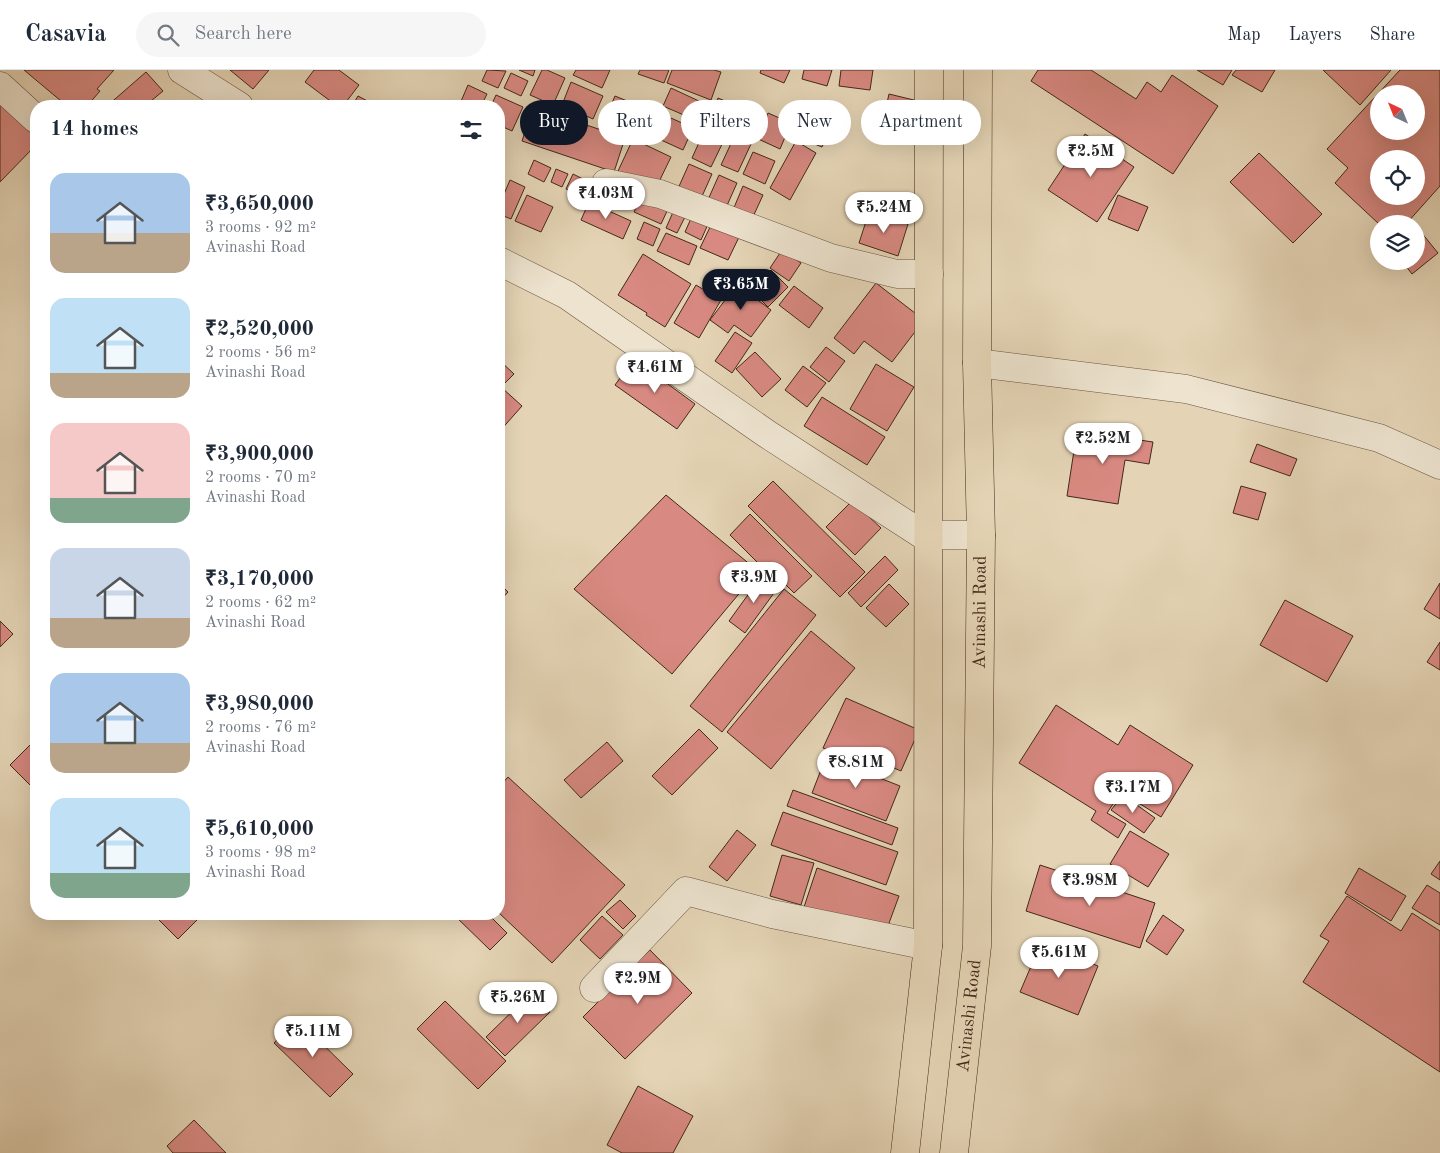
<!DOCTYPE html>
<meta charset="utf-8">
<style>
body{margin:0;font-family:"Old Standard TT",serif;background:#f6f6f7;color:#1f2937;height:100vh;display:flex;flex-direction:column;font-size:19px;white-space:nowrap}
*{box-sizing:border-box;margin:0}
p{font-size:16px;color:#747a83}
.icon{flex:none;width:28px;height:28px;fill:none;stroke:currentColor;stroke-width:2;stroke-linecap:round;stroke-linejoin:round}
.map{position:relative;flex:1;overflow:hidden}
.sheet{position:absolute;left:30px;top:30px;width:475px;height:820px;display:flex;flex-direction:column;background:#fff;border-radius:20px;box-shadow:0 5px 20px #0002}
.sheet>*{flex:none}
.hud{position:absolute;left:520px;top:30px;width:475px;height:45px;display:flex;gap:10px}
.needle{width:32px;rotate:317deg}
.controls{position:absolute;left:1370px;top:15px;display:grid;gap:10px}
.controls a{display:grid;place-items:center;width:55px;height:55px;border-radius:50%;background:#fff;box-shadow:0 5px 20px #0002;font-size:25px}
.price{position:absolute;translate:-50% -42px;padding:0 11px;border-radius:18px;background:#fff;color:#222;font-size:16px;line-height:32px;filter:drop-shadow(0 1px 2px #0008)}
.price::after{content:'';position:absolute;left:50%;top:30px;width:15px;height:11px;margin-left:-8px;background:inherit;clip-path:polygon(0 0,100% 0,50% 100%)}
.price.selected{background:#111827;color:#fff}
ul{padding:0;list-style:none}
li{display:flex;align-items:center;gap:15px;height:125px;padding:0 20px}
li span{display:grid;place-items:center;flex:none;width:140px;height:100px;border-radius:15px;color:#555}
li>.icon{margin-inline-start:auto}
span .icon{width:60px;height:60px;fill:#fffc;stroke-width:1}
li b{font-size:21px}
h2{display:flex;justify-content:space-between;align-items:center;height:60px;padding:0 20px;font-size:21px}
.pill{padding:0 18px;border-radius:22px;background:#fff;box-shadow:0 5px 20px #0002;font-size:18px;line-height:45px}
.pill.selected{background:#111827;color:#fff}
header{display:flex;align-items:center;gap:30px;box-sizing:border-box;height:70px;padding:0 25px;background:#fff;border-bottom:1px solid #e0e1e3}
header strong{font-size:24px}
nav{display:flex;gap:28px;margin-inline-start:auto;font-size:18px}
.search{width:350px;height:45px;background:#f6f6f7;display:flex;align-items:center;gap:12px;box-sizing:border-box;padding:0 18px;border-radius:28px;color:#747a83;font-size:19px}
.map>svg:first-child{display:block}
</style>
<header>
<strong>Casavia</strong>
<div class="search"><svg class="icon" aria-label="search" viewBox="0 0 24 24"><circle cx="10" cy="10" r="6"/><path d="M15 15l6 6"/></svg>Search here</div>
<nav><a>Map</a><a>Layers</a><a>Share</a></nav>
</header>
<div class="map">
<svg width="1440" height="1083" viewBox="0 0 1440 1083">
<rect width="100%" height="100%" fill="#e4d4b5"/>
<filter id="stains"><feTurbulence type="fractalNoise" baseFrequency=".004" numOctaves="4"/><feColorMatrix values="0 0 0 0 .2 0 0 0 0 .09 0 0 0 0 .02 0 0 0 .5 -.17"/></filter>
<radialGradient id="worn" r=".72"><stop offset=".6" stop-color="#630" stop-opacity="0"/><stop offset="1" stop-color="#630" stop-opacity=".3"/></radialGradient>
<!-- building -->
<g fill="#d88981" stroke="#43291a" fill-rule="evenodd">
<path d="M24 0H114L97 19 100 21 87 36H67Z"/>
<path d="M230 0H269L253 19Z"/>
<path d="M314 0H339L359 15 343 36H337L305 12Z"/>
<path d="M487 0 506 1 498 18 482 11Z"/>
<path d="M519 0H535L533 6Z"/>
<path d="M542 0H547L565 8 553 35 530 25Z"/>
<path d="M576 0H610L602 18 573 5Z"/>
<path d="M640 0H669L664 13 638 4Z"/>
<path d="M672 0H714L721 2 711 30 667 13Z"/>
<path d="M761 0H790L784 13 760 3Z"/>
<path d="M804 0H832L827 16 802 9Z"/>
<path d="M841 0H873L870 20 839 16Z"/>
<path d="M1038 0H1091L1136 29 1147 12 1161 22 1172 5 1218 36 1173 104 1031 11Z"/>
<path d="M1197 0H1232L1223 15Z"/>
<path d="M1236 0H1275L1262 22 1232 5Z"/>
<path d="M1323 0H1391L1360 35Z"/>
<path d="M1400 0H1440V116L1406 154H1379L1335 113 1348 98 1327 79ZM1379 24H1416V61H1379ZM1379 89H1416V126H1379Z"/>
<path d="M146 2 163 21 145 36H107Z"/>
<path d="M511 3 528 11 521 26 504 18Z"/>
<path d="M571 12 603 26 593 49 562 35Z"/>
<path d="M468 15 487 24 481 36H459Z"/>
<path d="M671 18 701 32 693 49 663 36Z"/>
<path d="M889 24 922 32 913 68 881 60Z"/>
<path d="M0 25 36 61V75L0 112Z"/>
<path d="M496 25 523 37 512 61 499 55V36H491Z"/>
<path d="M358 26 377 36H352Z"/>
<path d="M615 26 637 35 627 60 604 51Z"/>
<path d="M718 28 732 34 723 57 708 50Z"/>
<path d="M743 31 762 40 750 66 731 57Z"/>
<path d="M533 37 625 68 614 102 522 71Z"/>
<path d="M644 39 664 48 654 69 634 60Z"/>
<path d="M768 43 791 53 780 79 756 68Z"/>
<path d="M671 48 693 58 683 80 661 70Z"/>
<path d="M805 50 830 60 822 77 799 68Z"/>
<path d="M706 57 726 66 711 97 692 88Z"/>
<path d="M1085 64 1134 97 1097 152 1048 120Z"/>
<path d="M734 67 751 74 738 102 721 95Z"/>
<path d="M633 69 671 87 655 120 618 101Z"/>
<path d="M796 71 816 83 790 130 770 118Z"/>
<path d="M753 82 775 91 765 114 743 104Z"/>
<path d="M1259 83 1322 144 1293 173 1230 112Z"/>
<path d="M534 90 551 98 544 112 528 104Z"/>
<path d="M689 94 712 104 699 133 676 123Z"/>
<path d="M556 99 568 104 562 117 551 112Z"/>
<path d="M573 104 595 115 589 129 566 119Z"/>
<path d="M719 105 737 113 725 140 707 132Z"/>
<path d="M510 110 525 117 511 149 499 144V136Z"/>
<path d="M743 116 763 125 752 149 733 140Z"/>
<path d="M527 125 553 137 541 162 515 151Z"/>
<path d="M1118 125 1148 137 1138 161 1108 149Z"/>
<path d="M641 127 668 139 661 154 634 142Z"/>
<path d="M589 132 631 151 623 169 581 150Z"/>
<path d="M674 140 686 145 677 163 666 158Z"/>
<path d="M869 142 908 154 898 186 859 173Z"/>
<path d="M693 144 709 152 701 170 685 162Z"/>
<path d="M644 152 660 159 653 176 637 169Z"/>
<path d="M712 153 740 165 728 190 700 178Z"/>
<path d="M1416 156 1438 183 1412 204 1402 191H1416Z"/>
<path d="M666 163 697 176 689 195 657 181Z"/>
<path d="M782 180 801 193 789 211 770 198Z"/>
<path d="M643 184 691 214 665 257 646 245 647 243 618 225Z"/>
<path d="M771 200 788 217 768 237 751 220Z"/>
<path d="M741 209 751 216 747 222 771 240 751 267 734 255 728 263 710 250Z"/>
<path d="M876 213 924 250 892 292 864 271 854 284 834 268Z"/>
<path d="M696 215 721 230 699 268 674 253Z"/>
<path d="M794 216 823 238 809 258 779 235Z"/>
<path d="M735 262 752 273 732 303 715 291Z"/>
<path d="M826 277 845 291 829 312 810 297Z"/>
<path d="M755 282 781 309 762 327 736 299Z"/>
<path d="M634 289 695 334 677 359 615 315Z"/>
<path d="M499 290 514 304 501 317 522 336 499 362Z"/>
<path d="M876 294 914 317 887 361 850 339Z"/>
<path d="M803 296 826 313 807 337 785 320Z"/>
<path d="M822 327 885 367 867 395 804 356Z"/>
<path d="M1077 361 1153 372 1149 394 1125 390 1118 434 1067 426Z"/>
<path d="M1257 374 1297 389 1290 406 1250 392Z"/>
<path d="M773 411 865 502 840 527 748 436Z"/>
<path d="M1241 416 1266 423 1258 450 1233 443Z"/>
<path d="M666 425 758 501 672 604 574 519Z"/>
<path d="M852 431 881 458 855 485 826 457Z"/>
<path d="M750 444 812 506 794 523 778 507 775 510 730 465Z"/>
<path d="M885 486 898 500 861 537 848 523Z"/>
<path d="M763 504 779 516 745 563 729 551Z"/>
<path d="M499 513 508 522 499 532Z"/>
<path d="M1440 513V549L1424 539Z"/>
<path d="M889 514 909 534 886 557 866 538Z"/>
<path d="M784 519 816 545 722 662 690 636Z"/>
<path d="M1285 530 1353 566 1327 612 1260 575Z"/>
<path d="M0 551 13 564 0 577Z"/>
<path d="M811 561 855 598 771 699 727 662Z"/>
<path d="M1440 572V600L1427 592Z"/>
<path d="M846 628 919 660 901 701 847 678 843 687 823 678Z"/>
<path d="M1056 635 1118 675 1130 655 1193 695 1161 747 1121 722 1107 743 1126 754 1118 768 1091 750 1096 741 1019 693Z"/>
<path d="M699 659 718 678 672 725 652 706Z"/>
<path d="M36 669V721L10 695Z"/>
<path d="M607 672 623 691 581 728 564 710Z"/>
<path d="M826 687 900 716 886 751 812 723Z"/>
<path d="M508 707 625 815 552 893 499 843V717Z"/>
<path d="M793 720 898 758 892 775 787 736Z"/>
<path d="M1123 725 1155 748 1144 763 1111 740Z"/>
<path d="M783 742 898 782 886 815 771 775Z"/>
<path d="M737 760 756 775 727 811 709 797Z"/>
<path d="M1130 761 1169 784 1148 817 1110 794Z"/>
<path d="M782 785 814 793 801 835 770 826Z"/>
<path d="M1440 791V810L1431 804Z"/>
<path d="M1040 795 1155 833 1140 878 1026 841Z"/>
<path d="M817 798 899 826 885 864 804 837Z"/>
<path d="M1359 798 1406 826 1391 851 1345 823Z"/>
<path d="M1427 815 1440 823V855L1412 838Z"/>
<path d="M1347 826 1401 861 1412 843 1440 861V1002L1303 912 1329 871 1320 866Z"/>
<path d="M620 830 636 846 623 859 606 842Z"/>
<path d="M153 844H203L178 869Z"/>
<path d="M453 844H488L507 863 490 880Z"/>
<path d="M1163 845 1184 860 1167 885 1146 871Z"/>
<path d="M602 846 623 865 600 889 580 870Z"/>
<path d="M1041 873 1098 896 1078 945 1020 922Z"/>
<path d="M650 880 692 923 625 989 583 947Z"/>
<path d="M531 923 550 942 505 986 486 967Z"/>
<path d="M445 931 506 991 478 1019 417 959Z"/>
<path d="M297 949 353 1004 330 1027 274 973Z"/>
<path d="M638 1016 693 1046 673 1083H622L607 1075Z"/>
<path d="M194 1050 226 1083H173L167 1076Z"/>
</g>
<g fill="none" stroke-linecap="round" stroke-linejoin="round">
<!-- street casing -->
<g stroke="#6b5441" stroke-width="29">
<g id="street">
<path d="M182 0 239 36"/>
<path d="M0 16 36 49"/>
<path d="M606 113 660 124 831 188 897 204H929"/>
<path d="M499 191 567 225 767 364 923 465H981"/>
<path d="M977 293 1186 319 1379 368 1440 395"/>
<path d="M594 918 686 821 772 844 928 876"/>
</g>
</g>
<!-- primary casing -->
<g stroke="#43291a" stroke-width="29">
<g id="primary">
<path d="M905 1083 928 876 929 0"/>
<path id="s1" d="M954 1083 977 876 981 465 977 293 978 0"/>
</g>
</g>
<!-- street -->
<use href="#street" stroke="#ede3cf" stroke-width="28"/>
<!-- primary -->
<use href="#primary" stroke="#e4d4b5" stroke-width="28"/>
</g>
<g text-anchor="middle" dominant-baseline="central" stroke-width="4" stroke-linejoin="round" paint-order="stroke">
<!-- street labels -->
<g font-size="18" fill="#43291a" stroke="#ede3cf">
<text stroke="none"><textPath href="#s1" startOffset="542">Avinashi Road</textPath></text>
<text stroke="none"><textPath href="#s1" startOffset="138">Avinashi Road</textPath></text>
</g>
</g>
<rect width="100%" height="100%" filter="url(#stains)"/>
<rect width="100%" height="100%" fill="url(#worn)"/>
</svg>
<div class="controls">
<a><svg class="needle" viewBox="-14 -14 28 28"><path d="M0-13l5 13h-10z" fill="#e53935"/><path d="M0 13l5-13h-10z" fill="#747a83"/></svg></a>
<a><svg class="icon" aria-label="locate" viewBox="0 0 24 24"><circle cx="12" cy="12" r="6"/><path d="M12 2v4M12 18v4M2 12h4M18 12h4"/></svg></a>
<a><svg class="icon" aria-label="layers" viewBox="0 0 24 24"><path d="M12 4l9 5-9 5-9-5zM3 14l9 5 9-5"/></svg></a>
</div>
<b class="price" style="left:1091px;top:108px">₹2.5M</b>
<b class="price" style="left:606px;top:150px">₹4.03M</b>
<b class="price" style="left:884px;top:164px">₹5.24M</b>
<b class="price selected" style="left:741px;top:241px">₹3.65M</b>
<b class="price" style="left:655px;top:324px">₹4.61M</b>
<b class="price" style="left:1103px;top:395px">₹2.52M</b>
<b class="price" style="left:754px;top:534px">₹3.9M</b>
<b class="price" style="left:856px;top:719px">₹8.81M</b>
<b class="price" style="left:1133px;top:744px">₹3.17M</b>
<b class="price" style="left:1090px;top:837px">₹3.98M</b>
<b class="price" style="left:1059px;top:909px">₹5.61M</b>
<b class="price" style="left:638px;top:935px">₹2.9M</b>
<b class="price" style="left:518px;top:954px">₹5.26M</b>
<b class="price" style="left:313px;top:988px">₹5.11M</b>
<div class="hud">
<a class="pill selected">Buy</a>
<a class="pill">Rent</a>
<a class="pill">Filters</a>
<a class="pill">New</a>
<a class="pill">Apartment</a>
</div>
<section class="sheet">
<h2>14 homes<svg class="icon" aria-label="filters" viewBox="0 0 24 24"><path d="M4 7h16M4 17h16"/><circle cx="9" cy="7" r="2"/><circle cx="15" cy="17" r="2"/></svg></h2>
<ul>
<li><span style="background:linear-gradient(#a9c7e8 60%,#b9a48a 0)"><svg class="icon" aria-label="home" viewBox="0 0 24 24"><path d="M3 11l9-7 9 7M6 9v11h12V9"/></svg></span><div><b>₹3,650,000</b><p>3 rooms · 92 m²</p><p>Avinashi Road</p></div></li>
<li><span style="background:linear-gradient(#bfe0f5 75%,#b9a48a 0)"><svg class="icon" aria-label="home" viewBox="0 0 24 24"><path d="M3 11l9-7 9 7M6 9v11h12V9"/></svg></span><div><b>₹2,520,000</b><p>2 rooms · 56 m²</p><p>Avinashi Road</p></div></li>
<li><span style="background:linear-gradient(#f6c9c9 75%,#7fa58c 0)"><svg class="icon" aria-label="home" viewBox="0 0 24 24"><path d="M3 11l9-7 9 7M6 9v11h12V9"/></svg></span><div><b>₹3,900,000</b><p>2 rooms · 70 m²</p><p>Avinashi Road</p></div></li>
<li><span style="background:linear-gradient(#c9d6e8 70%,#b9a48a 0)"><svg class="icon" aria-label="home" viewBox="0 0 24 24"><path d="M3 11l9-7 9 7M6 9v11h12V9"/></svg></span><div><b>₹3,170,000</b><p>2 rooms · 62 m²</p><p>Avinashi Road</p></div></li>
<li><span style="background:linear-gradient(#a9c7e8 70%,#b9a48a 0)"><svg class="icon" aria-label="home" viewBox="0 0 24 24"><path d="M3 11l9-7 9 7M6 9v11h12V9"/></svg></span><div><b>₹3,980,000</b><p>2 rooms · 76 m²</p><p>Avinashi Road</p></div></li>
<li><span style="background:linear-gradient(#bfe0f5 75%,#7fa58c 0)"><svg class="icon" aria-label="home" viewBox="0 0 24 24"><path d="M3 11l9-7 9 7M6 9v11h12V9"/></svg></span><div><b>₹5,610,000</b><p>3 rooms · 98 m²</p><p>Avinashi Road</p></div></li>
</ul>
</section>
</div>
